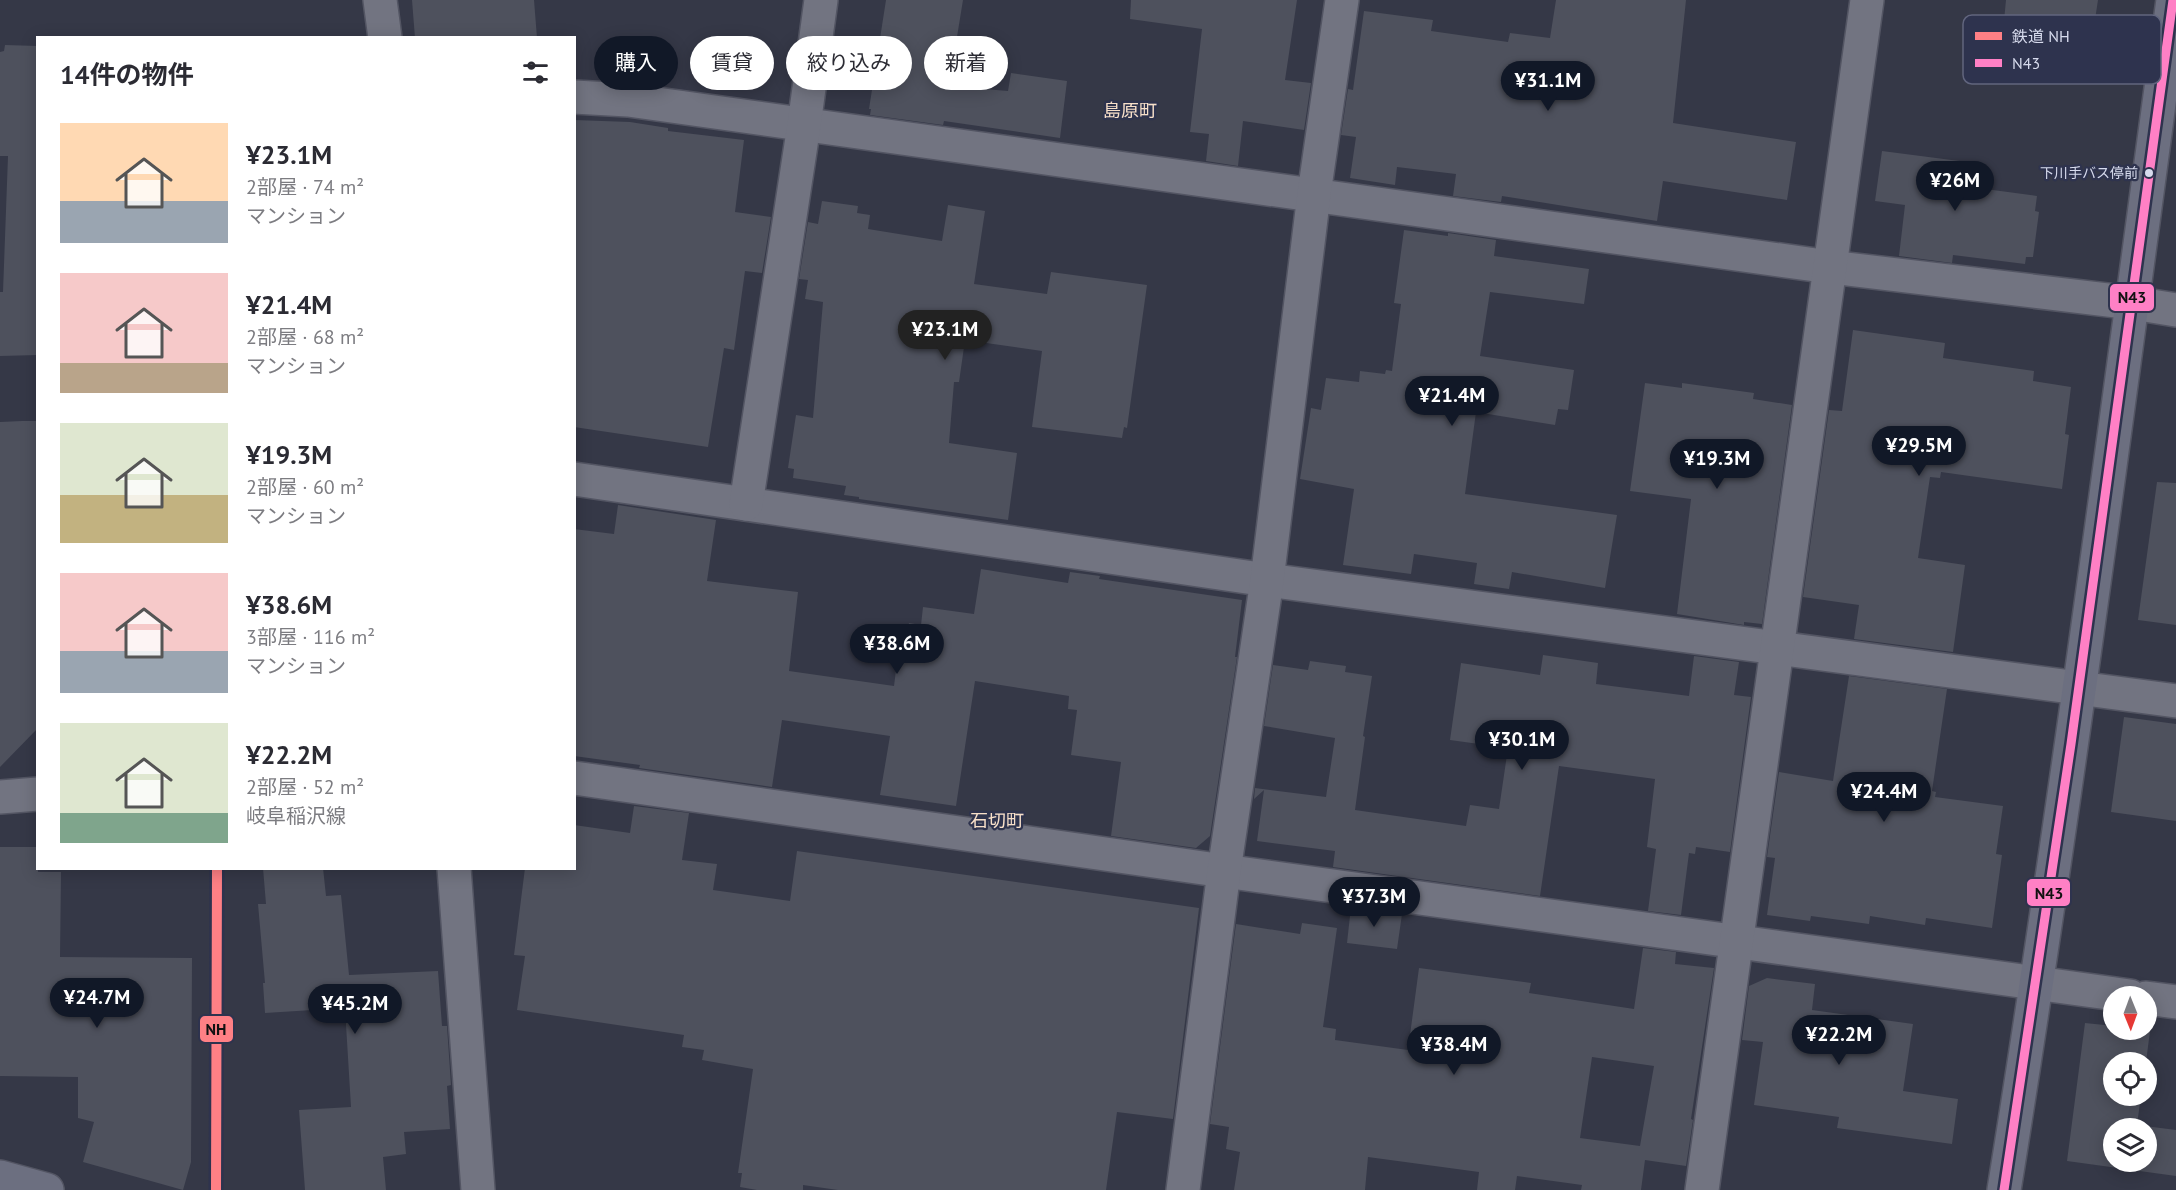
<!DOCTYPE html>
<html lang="ja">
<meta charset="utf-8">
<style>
body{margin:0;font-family:"PT Sans","Noto Sans JP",sans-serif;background:#f2f2f3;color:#2b2b33;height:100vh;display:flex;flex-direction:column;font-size:22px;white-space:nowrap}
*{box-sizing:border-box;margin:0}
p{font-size:20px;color:#7c7c81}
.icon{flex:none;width:33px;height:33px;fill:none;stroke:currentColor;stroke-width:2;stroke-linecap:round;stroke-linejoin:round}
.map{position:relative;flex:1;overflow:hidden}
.drawer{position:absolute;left:36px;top:36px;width:540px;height:834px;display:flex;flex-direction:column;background:#fff;border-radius:0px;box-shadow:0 3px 15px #0003}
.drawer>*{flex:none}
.guide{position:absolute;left:594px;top:36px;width:570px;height:54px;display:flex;gap:12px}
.needle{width:39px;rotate:179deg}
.fabs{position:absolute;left:2103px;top:986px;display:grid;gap:12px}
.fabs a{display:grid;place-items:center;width:54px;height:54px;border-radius:50%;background:#fff;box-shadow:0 3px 15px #0003;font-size:30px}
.price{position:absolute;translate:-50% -51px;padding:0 14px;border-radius:21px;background:#111827;color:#fff;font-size:20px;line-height:39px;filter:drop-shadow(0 2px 3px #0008)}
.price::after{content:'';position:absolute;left:50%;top:36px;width:18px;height:14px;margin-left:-9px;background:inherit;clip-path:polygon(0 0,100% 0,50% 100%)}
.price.current{background:#222;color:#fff}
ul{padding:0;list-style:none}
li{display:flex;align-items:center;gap:18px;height:150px;padding:0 24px}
li span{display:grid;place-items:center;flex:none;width:168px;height:120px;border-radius:0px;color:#555}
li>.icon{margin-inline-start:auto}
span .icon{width:72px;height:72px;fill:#fffc;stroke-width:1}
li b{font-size:26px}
h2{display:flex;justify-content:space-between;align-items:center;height:72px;padding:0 24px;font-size:26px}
.chip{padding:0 21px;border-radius:27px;background:#fff;box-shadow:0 3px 15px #0003;font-size:21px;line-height:54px}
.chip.current{background:#111827;color:#fff}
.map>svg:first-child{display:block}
</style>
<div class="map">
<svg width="2176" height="1190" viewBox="0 0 2176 1190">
<rect width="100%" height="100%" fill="#353847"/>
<!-- building -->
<g fill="#4e515d" fill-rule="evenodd">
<path d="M412 0H534L537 38H415Z"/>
<path d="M886 0H963L949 86 1008 91 1011 73 1067 81 1060 138 944 121 943 125 870 115 871 109H869Z"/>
<path d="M1131 0H1297L1285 80 1311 83 1304 130 1243 121 1238 166 1206 161 1209 134 1190 132 1202 29 1130 19Z"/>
<path d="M1556 0H1686L1673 123 1796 142 1787 200 1663 181 1657 221 1502 196 1501 202 1453 196 1456 174 1397 167 1395 185 1350 178 1356 137 1341 135 1348 89 1353 90 1364 11 1433 20 1431 31 1508 42 1510 33 1550 38Z"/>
<path d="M2006 0H2098L2091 46 2039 39 2040 36 2003 31Z"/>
<path d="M5 45 38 46V355L0 356V292H3L8 156H0V52L4 51Z"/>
<path d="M574 120 630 122 668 128V131L744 140 735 212 771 217 762 273 745 271 734 350 724 348 708 447 574 427Z"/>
<path d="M1882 151 1967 162 1963 186 2037 196 2035 211 2039 212 2033 257H2026L2025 264 1953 255 1952 263 1899 256 1905 205 1875 201Z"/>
<path d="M822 201 858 206 857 213 870 215 868 229 942 241 948 205 985 211 974 284 1047 294 1051 272 1147 285 1127 428 1124 427 1122 438 1032 427 1042 351 965 340 959 382H954L949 443 1017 453 1008 520 859 499V497L844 495 846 486 793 478 794 469 788 468 796 415 813 418 823 302 805 299 808 280 799 279 808 222 818 224Z"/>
<path d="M1404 230 1448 236V233L1496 240 1494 256 1589 269 1584 304 1490 292 1480 356 1574 370 1568 410 1558 409 1555 425 1476 412 1465 494 1617 515 1605 588 1512 572 1509 589 1474 584 1477 563 1414 554 1411 574 1343 565 1354 489 1300 479 1311 408 1321 410 1326 378 1359 382 1360 371 1385 374 1386 370 1392 371 1401 304 1394 303Z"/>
<path d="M1853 330 1945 343 1943 358 2034 371 2033 381 2071 387 2065 434 2069 435 2062 489 1941 472 1940 478 1930 477 1918 558 1965 565 1953 652 1854 639 1859 605 1803 597 1829 410 1842 411Z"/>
<path d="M1645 383 1682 388V383L1754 393 1753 399 1792 405 1762 624 1744 622V625L1677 614 1691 499 1630 491Z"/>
<path d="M22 421H38V728L0 767V422Z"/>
<path d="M2157 482 2176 483V625L2138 620Z"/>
<path d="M618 505 716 520 707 581 798 592 789 671 894 686 901 631 907 632 909 623 921 625 923 607 974 614 981 569 1068 583 1070 572 1100 576 1099 579 1242 600 1235 657H1237L1210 836 1196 848 1111 836 1121 762 1071 755 1077 710 1068 709 1069 696 975 681 956 806 880 795 890 736 782 720 772 787 639 768 640 765 574 756V529L614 534Z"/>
<path d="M1543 655 1598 663 1596 684 1689 696 1694 656 1739 662 1734 695 1751 697 1730 852 1696 847 1695 854 1689 853 1681 915 1648 911 1656 849 1647 847 1655 779 1559 766 1540 896 1333 867 1335 851 1257 841 1264 790 1254 799 1255 788 1326 797 1335 738 1264 726 1273 665 1308 670 1310 661 1346 666 1345 672 1372 676 1363 736 1365 737 1355 810 1466 826 1470 805 1499 809 1508 748 1450 740 1461 663 1540 675Z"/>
<path d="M1849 676 1947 689 1932 791 1936 792 1935 797 2003 806 1996 854 2002 855 1992 928 1926 918 1925 925 1870 916 1869 924 1811 916 1810 921 1767 915 1775 858 1767 857 1779 772 1833 781Z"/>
<path d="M2124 717 2176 724V821L2111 812Z"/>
<path d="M634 806 689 813 682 860 717 864 713 890 790 901 797 851 1199 908 1173 1119 1117 1112 1106 1190H838L803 1185V1190H757L740 1187 742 1173H738L753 1069 702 1060 704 1050 682 1047 684 1035 517 1010 525 956 514 955 525 868H574V825L630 833Z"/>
<path d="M0 847H38V872H61L60 957 192 958 191 1162 183 1190 83 1162 94 1122 78 1118V1077L0 1076Z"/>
<path d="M263 868H323L326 896 341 895 349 975 438 971 442 1026H447L451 1085 447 1086 450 1129 404 1132 406 1154 383 1157 386 1190H305L299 1110 351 1107 345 1008 265 1013 263 983H265L258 904H266Z"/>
<path d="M1351 907 1402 914 1397 949 1347 943Z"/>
<path d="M1302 923 1337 928 1323 1027 1336 1029 1335 1040 1408 1050 1419 968 1531 983 1529 993 1634 1009 1643 948 1676 952 1675 964 1714 968 1691 1119 1693 1120 1686 1166 1645 1160 1641 1190H1581L1582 1185 1517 1176 1515 1190H1477L1479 1172 1368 1157 1365 1190H1234L1240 1152 1226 1149 1229 1127 1210 1124 1236 924 1300 934ZM1592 1057 1654 1066 1640 1146 1580 1138Z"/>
<path d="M1767 978 1815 984 1812 1010 1913 1024 1903 1091 1958 1099 1952 1144 1837 1128 1839 1117 1754 1105 1763 1042 1742 1040 1749 986Z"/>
<path d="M2085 1023 2114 1026V1029L2150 1031 2146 1062H2114V1095H2141L2137 1125 2176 1130V1176L2067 1161ZM2114 1128H2146V1161H2114Z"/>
</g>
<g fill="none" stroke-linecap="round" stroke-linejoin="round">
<!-- minor casing -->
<g stroke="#535563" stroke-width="36">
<g id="minor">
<path d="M380 0 385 38"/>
<path d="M574 97 628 100 1830 267 2133 303 2176 310"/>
<path d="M574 479 1267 580 2176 701"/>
<path d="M746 504 804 125 821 0"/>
<path d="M574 778 1224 871 2130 996"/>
<path d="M0 797 38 794"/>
<path d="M454 868 478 1190"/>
<path d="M2146 998 2176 1002"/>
<path d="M1183 1190 1224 871 1267 580 1314 194 1342 0"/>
<path d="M1702 1190 1867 0"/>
</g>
</g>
<!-- major casing -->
<g stroke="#535563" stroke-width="36">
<g id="major">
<path d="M0 1177 47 1190"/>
<path d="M2004 1190C2068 794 2119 397 2173 0"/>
</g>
</g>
<!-- minor -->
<use href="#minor" stroke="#727481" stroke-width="33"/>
<!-- major -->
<use href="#major" stroke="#6c6f80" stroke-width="33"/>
<!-- bus-1 casing -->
<g stroke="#2e334e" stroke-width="14">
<path id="bus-1" d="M2004 1190 2071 744 2173 0"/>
</g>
<!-- bus-1 -->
<use href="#bus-1" stroke="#ff80c5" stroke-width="9"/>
<!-- rail-1 casing -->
<g stroke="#2e334e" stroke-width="15">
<path id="rail-1" d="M216 1190 217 868"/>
</g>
<!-- rail-1 -->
<use href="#rail-1" stroke="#ff8085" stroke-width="10"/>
</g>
<!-- markers -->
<circle fill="#d7dbed" stroke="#2e334e" stroke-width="2" cx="2149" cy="173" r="5"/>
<g text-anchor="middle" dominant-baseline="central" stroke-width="4.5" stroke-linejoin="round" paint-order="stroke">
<!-- bus labels -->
<g font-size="14" fill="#d7dbed" stroke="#2e334e" text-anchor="end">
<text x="2138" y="173">下川手バス停前</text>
</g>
<!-- quarter labels -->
<g font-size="18" fill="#f7dfc9" stroke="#2e334e">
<text x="1130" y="110">島原町</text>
<text x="997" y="820">石切町</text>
</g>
</g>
<!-- legend -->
<rect x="1963" y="15" width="198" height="69" rx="9" fill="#2e334e" stroke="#61657e" stroke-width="1.5"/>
<rect x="1975" y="32" width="27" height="8" fill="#ff8085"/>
<rect x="1975" y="59" width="27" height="8" fill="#ff80c5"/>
<g font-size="16" fill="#d7dbed">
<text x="2012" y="42">鉄道 NH</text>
<text x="2012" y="69">N43</text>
</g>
<g stroke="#2e334e" stroke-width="2">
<rect x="2109" y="283" width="46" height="29" rx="6" fill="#ff80c5"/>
<rect x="2026" y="878" width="45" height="29" rx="6" fill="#ff80c5"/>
<rect x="199" y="1015" width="35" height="28" rx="6" fill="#ff8085"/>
</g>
<g font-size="16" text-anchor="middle" font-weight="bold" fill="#111">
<text x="2132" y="303">N43</text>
<text x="2049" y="899">N43</text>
<text x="216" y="1035">NH</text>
</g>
</svg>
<div class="fabs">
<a><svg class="needle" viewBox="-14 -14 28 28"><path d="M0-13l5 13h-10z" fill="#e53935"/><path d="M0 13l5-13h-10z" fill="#7c7c81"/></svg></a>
<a><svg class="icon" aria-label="locate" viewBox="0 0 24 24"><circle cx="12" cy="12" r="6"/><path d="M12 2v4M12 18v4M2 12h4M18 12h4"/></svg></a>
<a><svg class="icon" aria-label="layers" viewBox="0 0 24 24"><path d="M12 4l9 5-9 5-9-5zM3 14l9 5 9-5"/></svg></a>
</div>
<b class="price" style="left:1548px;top:112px">¥31.1M</b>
<b class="price" style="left:1955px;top:212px">¥26M</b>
<b class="price current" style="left:945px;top:361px">¥23.1M</b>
<b class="price" style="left:1452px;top:427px">¥21.4M</b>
<b class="price" style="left:1919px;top:477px">¥29.5M</b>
<b class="price" style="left:1717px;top:490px">¥19.3M</b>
<b class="price" style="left:897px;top:675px">¥38.6M</b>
<b class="price" style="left:1522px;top:771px">¥30.1M</b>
<b class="price" style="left:1884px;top:823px">¥24.4M</b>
<b class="price" style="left:1374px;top:928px">¥37.3M</b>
<b class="price" style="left:97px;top:1029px">¥24.7M</b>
<b class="price" style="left:355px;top:1035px">¥45.2M</b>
<b class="price" style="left:1839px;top:1066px">¥22.2M</b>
<b class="price" style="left:1454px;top:1076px">¥38.4M</b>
<div class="guide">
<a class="chip current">購入</a>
<a class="chip">賃貸</a>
<a class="chip">絞り込み</a>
<a class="chip">新着</a>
</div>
<section class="drawer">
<h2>14件の物件<svg class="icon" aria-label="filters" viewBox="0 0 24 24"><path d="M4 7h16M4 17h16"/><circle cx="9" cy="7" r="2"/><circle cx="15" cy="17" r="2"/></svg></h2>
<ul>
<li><span style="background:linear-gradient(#ffd9b3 65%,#9aa5b1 0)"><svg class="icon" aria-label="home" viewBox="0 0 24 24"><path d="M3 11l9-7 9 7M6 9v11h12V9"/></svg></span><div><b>¥23.1M</b><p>2部屋 · 74 m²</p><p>マンション</p></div></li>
<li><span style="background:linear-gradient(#f6c9c9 75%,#b9a48a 0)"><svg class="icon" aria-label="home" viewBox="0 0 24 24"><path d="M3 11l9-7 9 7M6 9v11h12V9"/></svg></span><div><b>¥21.4M</b><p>2部屋 · 68 m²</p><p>マンション</p></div></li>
<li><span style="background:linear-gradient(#dfe7d0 60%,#c2b280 0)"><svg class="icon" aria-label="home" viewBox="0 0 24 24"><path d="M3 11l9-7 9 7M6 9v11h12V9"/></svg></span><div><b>¥19.3M</b><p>2部屋 · 60 m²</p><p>マンション</p></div></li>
<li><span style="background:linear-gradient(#f6c9c9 65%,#9aa5b1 0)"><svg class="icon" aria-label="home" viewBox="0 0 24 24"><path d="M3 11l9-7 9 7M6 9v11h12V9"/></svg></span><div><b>¥38.6M</b><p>3部屋 · 116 m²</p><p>マンション</p></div></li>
<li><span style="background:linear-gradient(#dfe7d0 75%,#7fa58c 0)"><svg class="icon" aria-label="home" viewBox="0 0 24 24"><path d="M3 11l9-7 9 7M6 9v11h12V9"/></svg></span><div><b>¥22.2M</b><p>2部屋 · 52 m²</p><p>岐阜稲沢線</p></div></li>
</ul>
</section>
</div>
